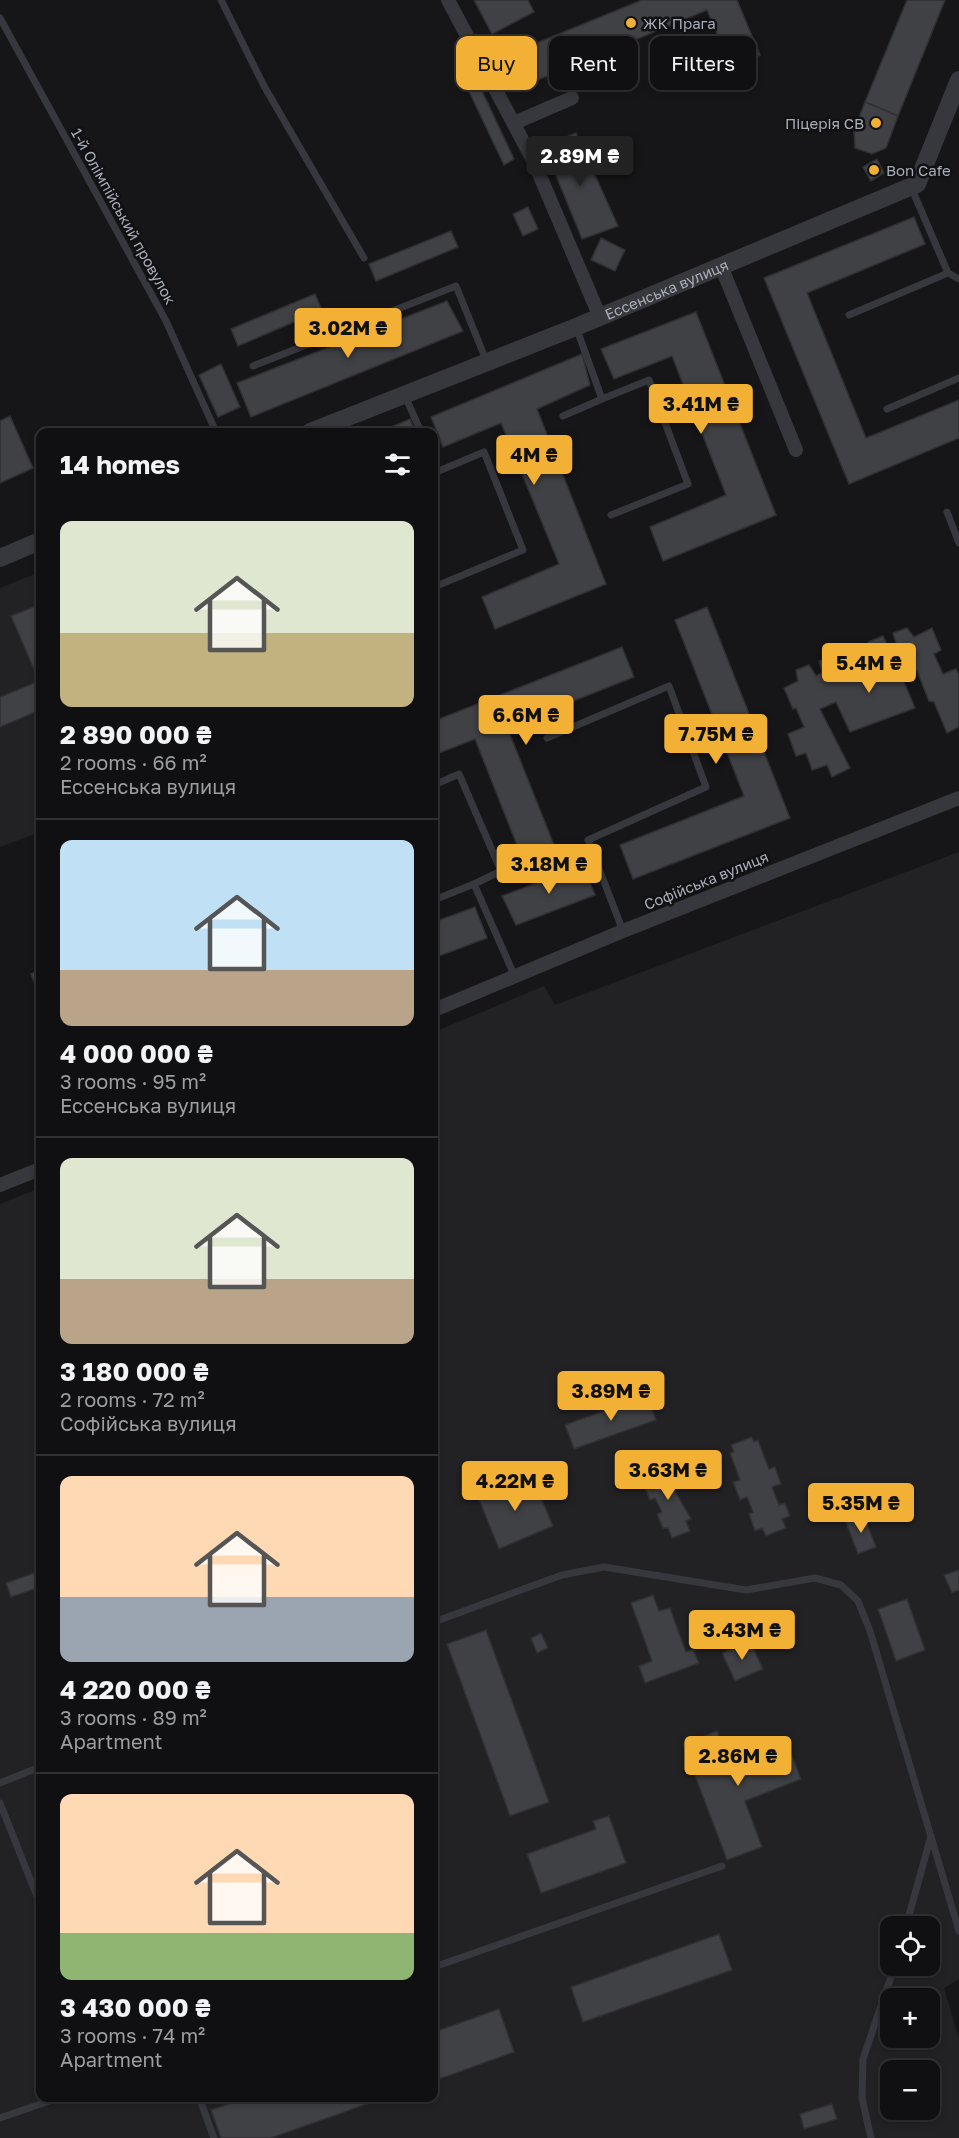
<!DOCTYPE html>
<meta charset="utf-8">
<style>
body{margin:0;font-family:"Golos Text",sans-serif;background:#19191b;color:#f1f3f6;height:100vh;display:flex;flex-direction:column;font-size:22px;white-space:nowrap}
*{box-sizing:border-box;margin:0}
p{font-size:20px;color:#9c9d9f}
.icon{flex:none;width:33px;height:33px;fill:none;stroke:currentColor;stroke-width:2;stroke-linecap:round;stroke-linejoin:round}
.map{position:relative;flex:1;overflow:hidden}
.drawer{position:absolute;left:36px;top:428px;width:402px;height:1674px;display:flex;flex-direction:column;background:#101012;border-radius:12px;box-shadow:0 3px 9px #0003,0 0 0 2px #303032}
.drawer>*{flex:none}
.banner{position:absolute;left:456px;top:36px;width:412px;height:54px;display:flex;gap:12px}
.fabs{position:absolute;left:880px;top:1916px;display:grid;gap:12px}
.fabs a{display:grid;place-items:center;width:60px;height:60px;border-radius:12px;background:#101012;box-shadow:0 3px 9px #0003,0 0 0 2px #303032;font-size:30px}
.price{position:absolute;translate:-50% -51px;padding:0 14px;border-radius:6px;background:#f2b134;color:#111;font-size:20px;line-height:39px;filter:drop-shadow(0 2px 3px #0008)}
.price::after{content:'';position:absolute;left:50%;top:36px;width:18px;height:14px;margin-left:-9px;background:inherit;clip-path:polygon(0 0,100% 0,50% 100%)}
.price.on{background:#222;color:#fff}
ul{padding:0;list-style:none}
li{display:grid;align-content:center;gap:12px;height:318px;padding:0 24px}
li+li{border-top:2px solid #303032}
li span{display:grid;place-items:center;height:186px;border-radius:12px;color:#555}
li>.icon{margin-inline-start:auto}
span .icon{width:108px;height:108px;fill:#fffc;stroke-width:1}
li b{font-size:26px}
h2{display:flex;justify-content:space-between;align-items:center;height:72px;padding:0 24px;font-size:26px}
.tag{padding:0 21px;border-radius:12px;background:#101012;box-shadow:0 3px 9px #0003,0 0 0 2px #303032;font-size:21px;line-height:54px}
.tag.on{background:#f2b134;color:#111}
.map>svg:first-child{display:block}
</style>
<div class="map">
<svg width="959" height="2138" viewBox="0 0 959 2138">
<rect width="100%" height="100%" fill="#161618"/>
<!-- built -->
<g fill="#222225" fill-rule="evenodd">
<path d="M40 572V832L0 847V588Z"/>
<path d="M959 852V1979L944 1988 959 2039V2138H0V1204L40 1188V2097H434V1032L544 986 555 1005ZM891 1926H930V1965H891ZM891 1998H930V2037H891ZM891 2070H930V2109H891Z"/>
</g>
<!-- building -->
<g fill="#404145" stroke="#303034" stroke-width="1.5">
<path d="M474 0H528L534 12 492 34Z"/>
<path d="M642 0H737L760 55 731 67 707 10 567 68 554 36Z"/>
<path d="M907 0H945L898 116 865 102Z"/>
<path d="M554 36 567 68 520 87 507 55Z"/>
<path d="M467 59 514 159 504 165 456 64Z"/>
<path d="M865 102 898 116 886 148 872 154 855 148 854 130Z"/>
<path d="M576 133 618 226 582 239 544 146Z"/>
<path d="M877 159 884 173 871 181 863 167Z"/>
<path d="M528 207 538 229 523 236 513 214Z"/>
<path d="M914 217 925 244 807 293 866 438 959 400V438L849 484 764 278Z"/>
<path d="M451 231 458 247 376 281 369 264Z"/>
<path d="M601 238 625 250 615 271 591 260Z"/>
<path d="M315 294 322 310 238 346 231 329Z"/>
<path d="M447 301 463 331 251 417 237 383Z"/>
<path d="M696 312 776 515 663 561 650 527 726 495 672 356 614 379 601 349Z"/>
<path d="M582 354 590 385 537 409 606 584 495 629 482 597 559 564 501 423 443 447 431 417Z"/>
<path d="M221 364 240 407 218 417 199 375Z"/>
<path d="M10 416 33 468 0 483V421Z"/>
<path d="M410 419 415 432H380Z"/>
<path d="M40 604V710L0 727V697L39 681 11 616Z"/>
<path d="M707 607 790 818 633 879 620 845 744 796 675 620Z"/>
<path d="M907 628 914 637 932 628 941 650 934 654 943 674 956 669 959 675V727L947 733 934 702 929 701 917 671 902 677 915 708 850 732 836 702 820 709 850 768 832 777 827 765 812 770 806 753 796 756 788 734 804 727 796 708 793 709 784 688 798 681 796 670 809 665 816 676 822 672 819 661 834 656 840 668 872 653 868 642 883 636 890 651 897 647 893 633Z"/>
<path d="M622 647 634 677 507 727 564 870 532 883 475 739 434 755V721Z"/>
<path d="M583 865 595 895 516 925 502 896Z"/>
<path d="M475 907 487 938 434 958V922Z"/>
<path d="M40 970V997L31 974Z"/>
<path d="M647 1395 656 1420 574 1449 565 1425Z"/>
<path d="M752 1437 754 1442 758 1440 769 1469 775 1467 781 1484 772 1487 779 1505 785 1503 790 1516 782 1519 786 1528 766 1536 762 1528 755 1531 749 1514 753 1512 747 1497 740 1500 733 1482 740 1480 730 1453 734 1452 731 1445Z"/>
<path d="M665 1466 668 1474 673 1472 680 1488 675 1491 691 1519 686 1521 690 1531 672 1538 668 1528H663L657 1514 662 1512 655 1498 650 1500 643 1484 649 1481 646 1474Z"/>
<path d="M532 1476 553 1526 499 1549 478 1497Z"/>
<path d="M863 1513 876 1547 858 1554 845 1520Z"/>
<path d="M959 1570V1590L952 1593 944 1575Z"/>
<path d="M37 1572 40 1587 11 1597 6 1583Z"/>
<path d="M653 1595 659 1611 670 1608 686 1652 693 1649 699 1663 645 1683 639 1666 652 1661 631 1603Z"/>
<path d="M907 1599 925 1650 896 1661 878 1609Z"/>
<path d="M486 1630 549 1802 510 1816 447 1644Z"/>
<path d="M541 1633 548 1648 537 1653 531 1638Z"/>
<path d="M750 1641 763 1669 735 1681 722 1653Z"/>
<path d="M717 1731 729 1761 786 1740 801 1779 745 1801 762 1847 727 1860 683 1744Z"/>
<path d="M609 1816 626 1863 541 1893 527 1854 596 1829 593 1821Z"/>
<path d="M719 1934 732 1970 583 2022 571 1987Z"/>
<path d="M499 2009 514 2052 434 2081V2032Z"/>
<path d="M249 2097H387L271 2138H221L211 2110Z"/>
<path d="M832 2104 837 2119 804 2129 800 2114Z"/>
</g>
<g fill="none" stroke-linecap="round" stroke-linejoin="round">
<!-- service -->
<g stroke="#37383d" stroke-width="7">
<path d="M221 0 264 86 364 258"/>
<path d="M0 18 166 321 216 432"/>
<path d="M948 273 959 279"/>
<path d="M849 315 948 273 911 187"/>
<path d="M576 327 602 399 649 380 688 484 611 515"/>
<path d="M253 366 456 286 486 360"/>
<path d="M405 396 421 432"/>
<path d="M887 409 959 378"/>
<path d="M563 416 602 399"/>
<path d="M434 461 438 471"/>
<path d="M434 473 484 452 523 550 434 587"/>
<path d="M947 512 959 543"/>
<path d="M547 738 669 686 706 787 588 840 623 931"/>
<path d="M434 785 459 774 501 871 474 884 515 977"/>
<path d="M434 900 474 884"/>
<path d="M434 1622 562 1575 604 1567 746 1590 815 1578 841 1585 858 1601 870 1631 959 1931"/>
<path d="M0 1783 40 1767"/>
<path d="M0 1803 40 1904"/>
<path d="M906 1926 931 1836"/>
<path d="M434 1967 722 1866"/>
<path d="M199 2097 214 2138"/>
<path d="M0 2118 61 2097"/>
<path d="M871 2138 862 2098 863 2059 895 1965"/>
</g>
<!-- minor -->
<g stroke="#37383d" stroke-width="14">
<path d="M448 0 534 162 600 317"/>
<path d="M514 123 572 98"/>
<path d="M721 266 796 450"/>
<path d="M434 1010 623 931 959 798"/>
<path d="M0 1185 40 1169"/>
</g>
<!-- tertiary -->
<g stroke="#37383d" stroke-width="18">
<path id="s1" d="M310 432 576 327 917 184 959 80"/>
<path d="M0 558 40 541"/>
</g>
</g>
<!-- markers -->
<g fill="#f2b134" stroke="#111113" stroke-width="2">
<circle cx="631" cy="23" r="6"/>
<circle cx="876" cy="123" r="6"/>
<circle cx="874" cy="170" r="6"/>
</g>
<g text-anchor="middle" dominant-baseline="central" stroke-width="5" stroke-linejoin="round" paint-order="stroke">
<!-- poi labels -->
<g font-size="15" fill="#a8adb8" stroke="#111113" text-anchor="start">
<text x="643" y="23">ЖК Прага</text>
<text x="864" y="123" text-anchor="end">Піцерія СВ</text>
<text x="886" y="170">Bon Cafe</text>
</g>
<!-- street labels -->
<g font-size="15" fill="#a8adb8" stroke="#111113">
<text transform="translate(124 216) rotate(61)">1-й Олімпійський провулок</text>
<text stroke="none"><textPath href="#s1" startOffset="384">Ессенська вулиця</textPath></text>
<text transform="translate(706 880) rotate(-22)">Софійська вулиця</text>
</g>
</g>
</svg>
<div class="fabs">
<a><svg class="icon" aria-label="locate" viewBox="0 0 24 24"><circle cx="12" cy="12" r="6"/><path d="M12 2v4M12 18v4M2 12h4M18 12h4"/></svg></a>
<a>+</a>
<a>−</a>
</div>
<b class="price on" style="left:580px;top:187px">2.89M ₴</b>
<b class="price" style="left:348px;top:359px">3.02M ₴</b>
<b class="price" style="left:701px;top:435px">3.41M ₴</b>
<b class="price" style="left:534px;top:486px">4M ₴</b>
<b class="price" style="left:869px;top:694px">5.4M ₴</b>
<b class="price" style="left:526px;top:746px">6.6M ₴</b>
<b class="price" style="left:716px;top:765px">7.75M ₴</b>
<b class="price" style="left:549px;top:895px">3.18M ₴</b>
<b class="price" style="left:611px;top:1422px">3.89M ₴</b>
<b class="price" style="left:668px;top:1501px">3.63M ₴</b>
<b class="price" style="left:515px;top:1512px">4.22M ₴</b>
<b class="price" style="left:861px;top:1534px">5.35M ₴</b>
<b class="price" style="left:742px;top:1661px">3.43M ₴</b>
<b class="price" style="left:738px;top:1787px">2.86M ₴</b>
<div class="banner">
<a class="tag on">Buy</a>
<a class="tag">Rent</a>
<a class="tag">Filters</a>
</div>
<section class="drawer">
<h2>14 homes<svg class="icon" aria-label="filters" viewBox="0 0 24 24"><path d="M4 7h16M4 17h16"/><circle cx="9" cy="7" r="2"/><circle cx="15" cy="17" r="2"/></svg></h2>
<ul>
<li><span style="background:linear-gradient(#dfe7d0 60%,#c2b280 0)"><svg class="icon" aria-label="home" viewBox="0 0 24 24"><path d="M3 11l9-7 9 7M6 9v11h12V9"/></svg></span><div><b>2 890 000 ₴</b><p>2 rooms · 66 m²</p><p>Ессенська вулиця</p></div></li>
<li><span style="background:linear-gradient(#bfe0f5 70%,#b9a48a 0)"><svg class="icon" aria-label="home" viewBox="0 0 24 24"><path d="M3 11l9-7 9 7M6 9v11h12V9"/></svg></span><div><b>4 000 000 ₴</b><p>3 rooms · 95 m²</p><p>Ессенська вулиця</p></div></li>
<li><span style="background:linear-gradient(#dfe7d0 65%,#b9a48a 0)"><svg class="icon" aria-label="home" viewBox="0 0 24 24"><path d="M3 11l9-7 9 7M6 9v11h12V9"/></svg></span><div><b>3 180 000 ₴</b><p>2 rooms · 72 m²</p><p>Софійська вулиця</p></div></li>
<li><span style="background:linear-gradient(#ffd9b3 65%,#9aa5b1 0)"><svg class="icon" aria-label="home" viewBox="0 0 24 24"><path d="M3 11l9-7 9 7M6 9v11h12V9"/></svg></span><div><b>4 220 000 ₴</b><p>3 rooms · 89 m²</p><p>Apartment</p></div></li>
<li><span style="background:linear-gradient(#ffd9b3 75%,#8fb573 0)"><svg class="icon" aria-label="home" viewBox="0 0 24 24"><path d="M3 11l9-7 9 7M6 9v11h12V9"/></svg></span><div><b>3 430 000 ₴</b><p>3 rooms · 74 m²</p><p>Apartment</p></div></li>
</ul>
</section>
</div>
